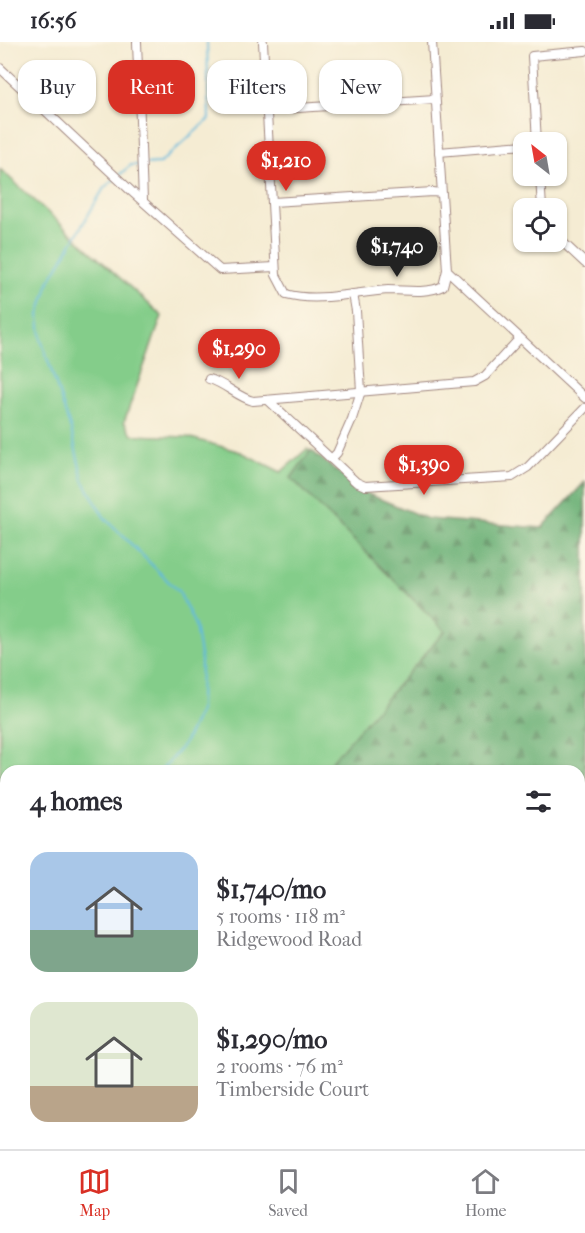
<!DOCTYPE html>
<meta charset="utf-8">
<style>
body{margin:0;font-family:"IM FELL French Canon",serif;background:#f2f2f3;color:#2b2b33;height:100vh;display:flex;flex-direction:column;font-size:22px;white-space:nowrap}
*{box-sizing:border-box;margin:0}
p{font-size:20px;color:#7c7c81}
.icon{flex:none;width:33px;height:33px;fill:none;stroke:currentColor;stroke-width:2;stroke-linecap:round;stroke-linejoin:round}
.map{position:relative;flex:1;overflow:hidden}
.panel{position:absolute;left:0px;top:723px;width:585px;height:384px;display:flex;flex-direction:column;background:#fff;border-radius:18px 18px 0 0;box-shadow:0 2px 4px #0004}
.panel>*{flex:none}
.guide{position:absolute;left:18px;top:18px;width:549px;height:54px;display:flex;gap:12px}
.needle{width:39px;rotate:329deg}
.tools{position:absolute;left:513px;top:90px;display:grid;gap:12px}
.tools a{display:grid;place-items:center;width:54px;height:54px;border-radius:12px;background:#fff;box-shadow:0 2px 4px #0004;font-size:30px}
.price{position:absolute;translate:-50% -51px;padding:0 14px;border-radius:21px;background:#d93025;color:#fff;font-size:20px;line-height:39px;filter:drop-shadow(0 2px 3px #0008)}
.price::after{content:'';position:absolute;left:50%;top:36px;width:18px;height:14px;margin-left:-9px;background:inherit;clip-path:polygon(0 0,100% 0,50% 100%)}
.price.on{background:#222;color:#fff}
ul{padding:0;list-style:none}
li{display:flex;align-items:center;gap:18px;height:150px;padding:0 30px}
li span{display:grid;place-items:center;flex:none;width:168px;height:120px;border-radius:18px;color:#555}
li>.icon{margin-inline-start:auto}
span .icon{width:72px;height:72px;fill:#fffc;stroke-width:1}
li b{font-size:26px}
h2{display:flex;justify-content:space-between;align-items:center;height:72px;padding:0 30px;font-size:26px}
.chip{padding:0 21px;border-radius:18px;background:#fff;box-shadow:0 2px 4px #0004;font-size:21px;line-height:54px}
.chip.on{background:#d93025;color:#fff}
.status{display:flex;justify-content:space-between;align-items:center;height:42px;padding:0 30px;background:#fff;direction:ltr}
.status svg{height:16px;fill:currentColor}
.tabs{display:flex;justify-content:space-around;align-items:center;height:84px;border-top:2px solid #e1e1e2;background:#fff;font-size:16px;color:#7c7c81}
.tabs a{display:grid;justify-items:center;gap:3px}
.tabs .on{color:#d93025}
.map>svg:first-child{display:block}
</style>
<div class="status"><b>16:56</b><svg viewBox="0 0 49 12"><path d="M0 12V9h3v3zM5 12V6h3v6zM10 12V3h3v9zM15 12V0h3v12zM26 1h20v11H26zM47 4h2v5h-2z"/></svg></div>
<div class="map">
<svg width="585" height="1107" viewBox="0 0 585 1107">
<defs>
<pattern id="forest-firs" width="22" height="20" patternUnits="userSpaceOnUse" patternTransform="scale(1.5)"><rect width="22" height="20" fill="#6bb076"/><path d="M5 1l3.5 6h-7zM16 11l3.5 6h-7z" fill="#5a8f61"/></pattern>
<pattern id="water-waves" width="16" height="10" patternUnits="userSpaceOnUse" patternTransform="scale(1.5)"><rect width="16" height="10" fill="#61b9de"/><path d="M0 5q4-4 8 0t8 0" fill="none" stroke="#5296b4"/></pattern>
</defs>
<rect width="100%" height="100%" fill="#fcf5e5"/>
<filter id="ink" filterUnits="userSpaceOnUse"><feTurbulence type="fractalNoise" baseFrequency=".0167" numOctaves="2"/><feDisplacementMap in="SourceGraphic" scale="12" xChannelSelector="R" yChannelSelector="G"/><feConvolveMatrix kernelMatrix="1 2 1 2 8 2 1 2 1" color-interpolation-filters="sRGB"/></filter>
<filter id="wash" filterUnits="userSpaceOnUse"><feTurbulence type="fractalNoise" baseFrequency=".008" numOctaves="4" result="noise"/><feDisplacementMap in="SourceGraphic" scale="24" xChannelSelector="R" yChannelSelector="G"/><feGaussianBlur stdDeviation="1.35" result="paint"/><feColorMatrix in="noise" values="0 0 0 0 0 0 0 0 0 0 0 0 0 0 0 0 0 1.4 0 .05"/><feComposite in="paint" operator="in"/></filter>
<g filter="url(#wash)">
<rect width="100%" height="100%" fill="#f5ecd3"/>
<!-- grass -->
<path fill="#84cd8a" stroke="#67765a" stroke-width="1.5" d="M0 127 162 274 124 380 132 393 187 395 241 410 281 430 307 407 482 566 326 729H6V1101H171L165 1107H0Z"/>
<!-- forest -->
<g fill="url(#forest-firs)" stroke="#5a6850" stroke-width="1.5">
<path d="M311 408 361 449 428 477 542 486 585 440V810L579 807V729H323L445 589 291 436Z"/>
<path d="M579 1032 585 1044V1107H463L469 1101H579Z"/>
<path d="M171 1101H249L247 1107H165Z"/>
<path d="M254 1101H345L340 1107H275Z"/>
</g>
<!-- water -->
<path fill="url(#water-waves)" stroke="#566c84" stroke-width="1.5" d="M6 924V1070L0 1068V927Z"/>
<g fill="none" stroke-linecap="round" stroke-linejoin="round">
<!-- stream -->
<g stroke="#61b9de" stroke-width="2">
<path d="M144 122 160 121 209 77 207 0"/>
<path d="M138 123H131L104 146 49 240 39 273 41 297 71 388 83 438 104 475 179 550 195 583 201 619 200 668 184 702 161 729"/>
<path d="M16 1107 17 1101"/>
</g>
</g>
</g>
<g filter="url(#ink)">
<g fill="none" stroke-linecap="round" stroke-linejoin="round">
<!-- street casing -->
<g stroke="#a0867f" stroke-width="10">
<g id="street">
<path d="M137 0 143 158"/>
<path d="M263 0 276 233 286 252C319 261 355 250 388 248 407 248 426 252 443 244L447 228"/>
<path d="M432 0 447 228 585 356"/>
<path d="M0 26 131 149 220 228 275 225"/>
<path d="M268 68 435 57"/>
<path d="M537 100 532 14 585 9"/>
<path d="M439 110 524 103"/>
<path d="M540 134 542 166"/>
<path d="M273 160 433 150 441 151"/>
<path d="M556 194 585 221"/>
<path d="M209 337C225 341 237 355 253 359L474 340 485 334 520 296"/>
<path d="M268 358 356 440 365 444 512 435 528 425 585 366"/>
<path d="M331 417 337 411 352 377 361 349 356 269 353 252"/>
<path d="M579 969 585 963"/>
<path d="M579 980 585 998"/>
<path d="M0 1085 6 1088"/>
<path d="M39 1101 55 1107"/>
</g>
</g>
<!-- street -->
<use href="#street" stroke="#fff" stroke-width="8"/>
</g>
</g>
</svg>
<div class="tools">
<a><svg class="needle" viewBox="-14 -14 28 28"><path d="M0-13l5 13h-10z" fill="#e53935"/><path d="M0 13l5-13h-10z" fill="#7c7c81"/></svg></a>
<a><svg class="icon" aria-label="locate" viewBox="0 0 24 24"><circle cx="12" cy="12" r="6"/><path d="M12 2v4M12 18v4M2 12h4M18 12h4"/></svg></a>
</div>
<b class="price" style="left:286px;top:150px">$1,210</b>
<b class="price on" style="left:397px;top:236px">$1,740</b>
<b class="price" style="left:239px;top:338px">$1,290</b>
<b class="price" style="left:424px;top:454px">$1,390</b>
<div class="guide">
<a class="chip">Buy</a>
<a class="chip on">Rent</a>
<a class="chip">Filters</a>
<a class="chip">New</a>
</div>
<section class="panel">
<h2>4 homes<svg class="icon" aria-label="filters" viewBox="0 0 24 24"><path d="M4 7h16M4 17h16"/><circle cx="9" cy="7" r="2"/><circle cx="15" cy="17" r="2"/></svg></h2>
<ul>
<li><span style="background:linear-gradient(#a9c7e8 65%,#7fa58c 0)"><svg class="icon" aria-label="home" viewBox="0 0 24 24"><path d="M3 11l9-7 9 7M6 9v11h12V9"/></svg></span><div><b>$1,740/mo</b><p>5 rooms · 118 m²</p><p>Ridgewood Road</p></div></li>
<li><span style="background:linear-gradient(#dfe7d0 70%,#b9a48a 0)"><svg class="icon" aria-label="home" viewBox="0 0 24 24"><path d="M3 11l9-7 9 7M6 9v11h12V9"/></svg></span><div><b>$1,290/mo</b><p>2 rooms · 76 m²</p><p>Timberside Court</p></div></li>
</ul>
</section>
</div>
<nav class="tabs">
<a class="on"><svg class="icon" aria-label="map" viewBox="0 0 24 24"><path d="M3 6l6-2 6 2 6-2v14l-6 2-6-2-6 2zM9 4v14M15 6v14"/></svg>Map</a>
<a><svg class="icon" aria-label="saved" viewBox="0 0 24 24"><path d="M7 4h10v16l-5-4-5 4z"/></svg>Saved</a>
<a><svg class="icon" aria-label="home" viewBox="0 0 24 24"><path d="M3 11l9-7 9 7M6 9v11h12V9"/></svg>Home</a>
</nav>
